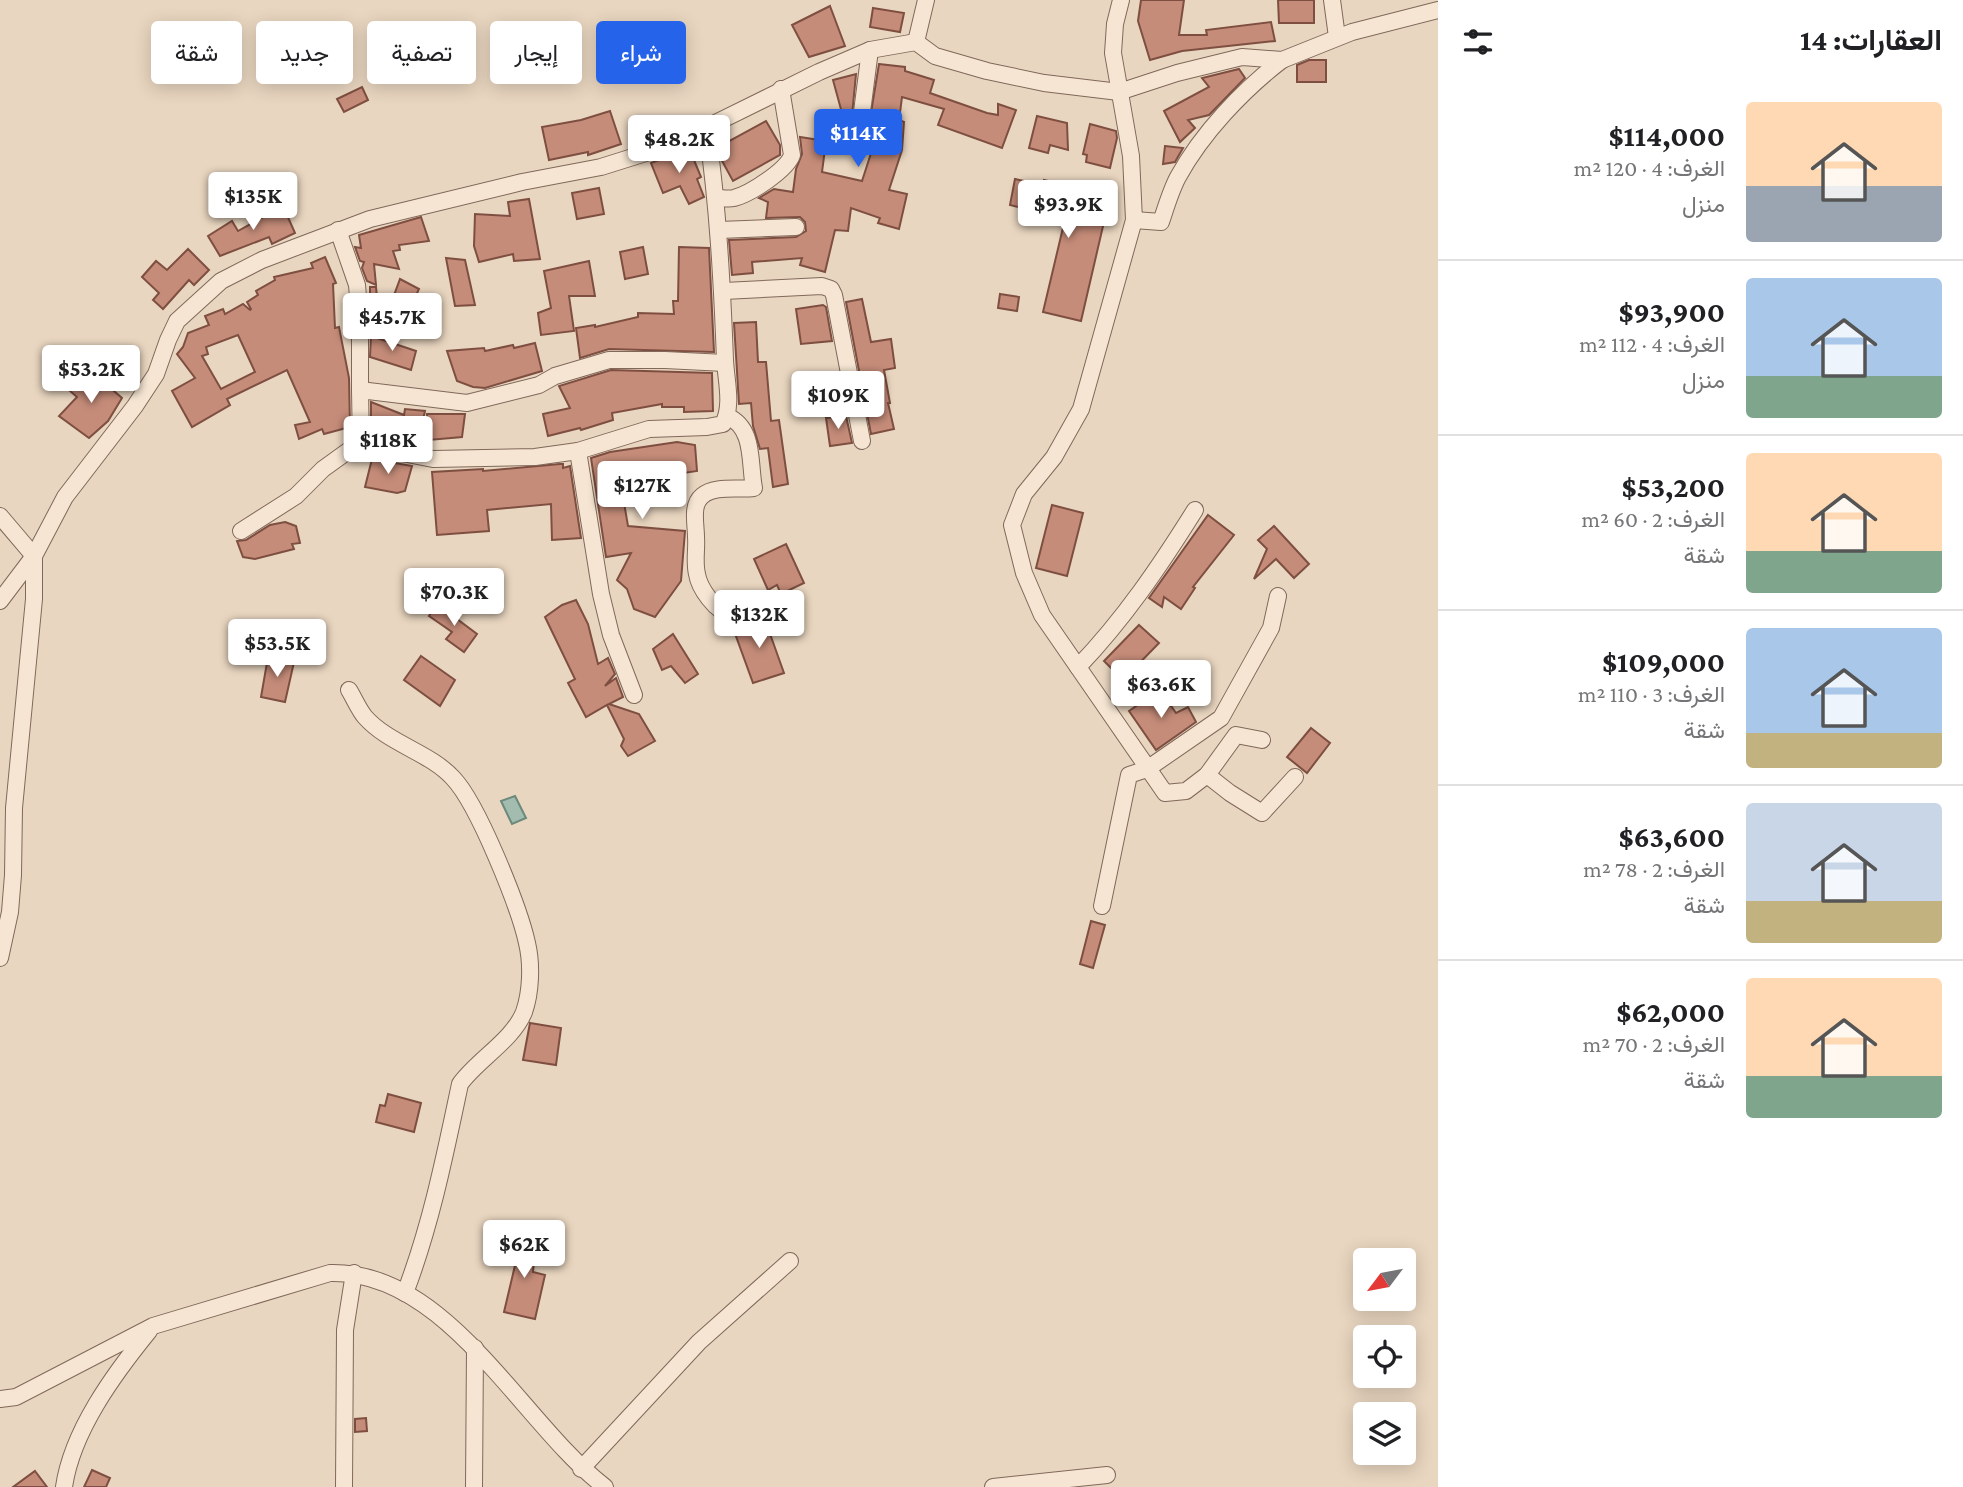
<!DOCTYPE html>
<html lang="ar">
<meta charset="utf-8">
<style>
body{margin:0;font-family:"Crimson Pro",Vazirmatn,serif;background:#f6f6f6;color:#202124;direction:rtl;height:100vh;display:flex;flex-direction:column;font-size:26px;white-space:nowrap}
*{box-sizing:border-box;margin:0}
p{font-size:23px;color:#757577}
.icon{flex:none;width:38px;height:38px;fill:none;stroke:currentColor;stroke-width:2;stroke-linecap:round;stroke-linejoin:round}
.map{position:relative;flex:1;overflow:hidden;direction:ltr}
.sheet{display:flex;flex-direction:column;background:#fff;width:525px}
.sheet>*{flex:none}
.top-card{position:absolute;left:21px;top:21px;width:665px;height:63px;direction:rtl;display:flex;gap:14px}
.needle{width:46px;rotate:238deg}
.tools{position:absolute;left:1353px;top:1248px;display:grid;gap:14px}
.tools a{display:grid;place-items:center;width:63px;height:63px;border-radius:7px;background:#fff;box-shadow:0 4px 18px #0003;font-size:35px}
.price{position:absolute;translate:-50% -60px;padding:0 16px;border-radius:7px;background:#fff;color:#222;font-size:23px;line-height:46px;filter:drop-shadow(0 2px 4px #0008)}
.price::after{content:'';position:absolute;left:50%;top:42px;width:21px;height:16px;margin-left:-10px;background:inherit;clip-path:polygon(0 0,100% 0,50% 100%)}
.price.current{background:#2563eb;color:#fff}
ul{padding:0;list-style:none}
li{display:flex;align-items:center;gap:21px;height:175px;padding:0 21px}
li+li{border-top:2px solid #e0e0e0}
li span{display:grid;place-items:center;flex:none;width:196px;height:140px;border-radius:7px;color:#555}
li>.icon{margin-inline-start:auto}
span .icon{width:84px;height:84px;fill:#fffc;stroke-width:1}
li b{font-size:30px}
h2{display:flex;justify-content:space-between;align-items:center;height:84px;padding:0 21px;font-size:30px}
.tag{padding:0 24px;border-radius:7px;background:#fff;box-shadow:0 4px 18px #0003;font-size:24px;line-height:63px}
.tag.current{background:#2563eb;color:#fff}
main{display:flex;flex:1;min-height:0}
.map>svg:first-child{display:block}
</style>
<main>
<section class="sheet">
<h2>العقارات: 14<svg class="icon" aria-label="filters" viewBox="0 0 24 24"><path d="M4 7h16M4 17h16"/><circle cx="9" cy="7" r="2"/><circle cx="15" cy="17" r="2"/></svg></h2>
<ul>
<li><span style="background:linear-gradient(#ffd9b3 60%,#9aa5b1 0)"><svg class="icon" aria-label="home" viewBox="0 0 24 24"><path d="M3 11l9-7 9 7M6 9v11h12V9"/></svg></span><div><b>$114,000</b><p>الغرف: 4 · 120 m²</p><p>منزل</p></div></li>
<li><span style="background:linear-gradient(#a9c7e8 70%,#7fa58c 0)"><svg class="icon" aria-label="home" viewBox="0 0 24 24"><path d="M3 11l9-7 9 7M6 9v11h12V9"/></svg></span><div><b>$93,900</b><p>الغرف: 4 · 112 m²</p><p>منزل</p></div></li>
<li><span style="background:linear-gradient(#ffd9b3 70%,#7fa58c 0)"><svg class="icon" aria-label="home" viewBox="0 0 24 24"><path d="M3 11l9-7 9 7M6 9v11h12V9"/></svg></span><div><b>$53,200</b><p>الغرف: 2 · 60 m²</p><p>شقة</p></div></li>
<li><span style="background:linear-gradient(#a9c7e8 75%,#c2b280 0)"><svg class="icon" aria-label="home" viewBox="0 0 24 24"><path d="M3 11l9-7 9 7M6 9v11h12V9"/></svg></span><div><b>$109,000</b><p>الغرف: 3 · 110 m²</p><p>شقة</p></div></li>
<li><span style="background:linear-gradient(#c9d6e8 70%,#c2b280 0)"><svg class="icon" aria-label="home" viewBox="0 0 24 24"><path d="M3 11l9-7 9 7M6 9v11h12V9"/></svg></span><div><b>$63,600</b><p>الغرف: 2 · 78 m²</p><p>شقة</p></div></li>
<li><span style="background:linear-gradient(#ffd9b3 70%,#7fa58c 0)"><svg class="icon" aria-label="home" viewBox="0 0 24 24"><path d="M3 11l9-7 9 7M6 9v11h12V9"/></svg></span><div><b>$62,000</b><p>الغرف: 2 · 70 m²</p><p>شقة</p></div></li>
</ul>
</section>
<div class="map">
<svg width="1438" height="1487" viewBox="0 0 1438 1487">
<rect width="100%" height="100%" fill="#e9d6c0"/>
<!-- water -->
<path fill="#a3bcb0" stroke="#6b897c" stroke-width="2" d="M515 796 526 818 512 824 501 801Z"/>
<!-- building -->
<g fill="#c58c79" stroke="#7e4f41" stroke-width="2" fill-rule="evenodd">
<path d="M1141 0H1184L1179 35H1207L1206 30 1271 22 1275 41 1182 51 1150 60 1138 21Z"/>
<path d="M1278 0H1314V23H1279Z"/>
<path d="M830 6 845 46 809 57 792 25Z"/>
<path d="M873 8 904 13 900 32 870 27Z"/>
<path d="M1309 60H1326V82H1297V65Z"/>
<path d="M879 64 905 67V71L934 80 930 93 987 113 998 115V104L1016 110 1002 148 938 125 944 109 902 97 899 120 904 122 902 150 889 190 907 194 899 229 878 223 880 218 851 208 848 231 835 230 825 272 800 265 802 258 752 262 753 273 732 275 729 240 796 237 806 231 805 222 800 217 766 218 768 202 759 198 774 189 793 192 796 169 802 154 800 137 826 141 822 172 862 181 872 150 863 149 864 146H832L825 114 842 113 833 80 856 74 852 115 860 122 870 119Z"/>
<path d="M1239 69 1245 78 1209 115 1188 120 1195 128 1180 142 1164 111 1209 87 1202 78Z"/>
<path d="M362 87 368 100 344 112 337 99Z"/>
<path d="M610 111 621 144 588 155V152L549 160 542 127 581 120Z"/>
<path d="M1037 116 1067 123 1068 150 1050 145 1048 153 1029 148Z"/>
<path d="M766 121 780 145V155L733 181 721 159 720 146Z"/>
<path d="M1090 124 1116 131 1117 138 1110 168 1086 162 1087 155 1083 154Z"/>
<path d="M1165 146 1183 148 1175 162 1163 164Z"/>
<path d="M689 148 701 177 697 179 704 197 689 204 680 186 663 193 651 163Z"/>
<path d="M1015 179 1043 185 1044 180 1069 186 1070 204 1075 187 1110 196 1081 321 1043 312 1066 215 1031 207 1030 210 1010 205Z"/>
<path d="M599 188 604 214 577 219 572 193Z"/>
<path d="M529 199 540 259 514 261 513 254 479 262 474 246 475 214 510 216 508 202Z"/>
<path d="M283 206 295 233 272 244 269 237 220 256 208 236 232 221 238 231Z"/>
<path d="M421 217 429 241 399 245 400 250 393 251 399 269 374 264 376 285 367 281 362 268 364 262 360 261 355 247 361 248 359 235Z"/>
<path d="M643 247 648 274 625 279 620 252Z"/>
<path d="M679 247 709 248 714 352 609 349 580 358 576 328 595 325V327L638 317V313L674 314 673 301H678Z"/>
<path d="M188 249 209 270 194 285 189 280 163 309 153 300 159 293 142 277 156 261 167 270Z"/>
<path d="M325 257 336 283 333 284 335 328 339 327 349 378 350 427 324 434 322 429 299 439 295 425 310 422 287 370 227 399 230 405 192 427 172 391 195 378 177 354 183 347 188 333 209 325 205 316 223 309 225 314 243 304 250 310 251 309 247 302 258 295 256 291 275 280 274 277 313 268 311 263ZM238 335 255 372 221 389 202 356 208 354 206 347Z"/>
<path d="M446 258 465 260 475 305 455 306Z"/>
<path d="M589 261 595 296H569L574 331 541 335 538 313 551 308 544 271Z"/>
<path d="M400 279 419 289 411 306 393 298Z"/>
<path d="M370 287H376L380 327 370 324Z"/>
<path d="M1000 294 1019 297 1017 311 998 308Z"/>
<path d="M862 299 871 342 891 339 895 368 884 370 890 403H888L894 429 871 434 846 302Z"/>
<path d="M823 305 826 307 832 341 801 344 796 309Z"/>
<path d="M756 322 758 362H766L771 421 779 420 788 484 773 487 768 448 760 449 753 426 751 403 739 404 734 323Z"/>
<path d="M371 336 416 351 411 370 370 357Z"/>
<path d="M535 343 542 371 485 388 473 387 457 381 447 351 484 348 485 351 513 345 514 348Z"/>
<path d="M611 370 712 373 713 411 684 412V407H662V404L612 413 613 420 581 430 580 428 548 436 543 414 570 408 559 386Z"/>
<path d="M91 371 122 398 108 421 89 438 59 416 77 397 69 390Z"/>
<path d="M371 402 404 415 405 409 425 411 417 445 402 442 403 434 371 429Z"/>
<path d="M427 414H465L462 437 429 440Z"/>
<path d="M846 416 852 443 830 446 826 418Z"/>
<path d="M677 442 695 445 697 471 657 477 659 486 622 491 628 526 685 531 681 581 655 617 634 609 627 589 617 580 631 553 606 557 591 458 610 452Z"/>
<path d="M372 459 412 466 405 491 397 493 365 487Z"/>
<path d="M560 464H563V468L570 466 581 538 552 540 551 504 487 510 489 531 437 535 432 472 483 469V471Z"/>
<path d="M1052 505 1083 513 1067 576 1036 568Z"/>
<path d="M1208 515 1234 535 1193 587 1195 588 1181 609 1164 597 1162 607 1149 598Z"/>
<path d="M285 522 296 526 300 543 292 544 294 549 255 559 243 557 237 541 246 540 270 525Z"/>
<path d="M1274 526 1309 564 1294 578 1276 559 1254 579 1267 549 1258 540Z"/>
<path d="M786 544 804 583 781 594 777 585 768 590 754 559Z"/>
<path d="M576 600 588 624 598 664 608 658 615 674 605 686 616 678 623 697 609 704 639 714 655 741 628 756 621 746 624 739 607 705 586 717 568 683 575 679 545 617 562 605Z"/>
<path d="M437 604 477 634 464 652 446 639 452 632 429 616Z"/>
<path d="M764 617 784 673 753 683 733 628Z"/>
<path d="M1139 625 1159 643 1123 680 1104 661Z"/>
<path d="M673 634 698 674 685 683 671 666 662 670 653 649Z"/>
<path d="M421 656 455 680 440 706 404 680Z"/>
<path d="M268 657 294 662 285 702 261 697Z"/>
<path d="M1160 690 1176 713 1188 707 1196 722 1156 750 1129 711Z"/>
<path d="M1311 728 1330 743 1307 773 1287 757Z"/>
<path d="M1091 921 1105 925 1093 968 1080 964Z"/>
<path d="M530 1023 561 1028 556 1065 523 1060Z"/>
<path d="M388 1094 421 1103 414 1132 376 1122 380 1105 385 1106Z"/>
<path d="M512 1237 536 1239 533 1272 545 1275 535 1319 504 1312 517 1257 510 1256Z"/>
<path d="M366 1418 367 1431 355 1432V1419Z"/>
<path d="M92 1470 110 1478 106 1487H84Z"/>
<path d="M35 1471 47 1487H13Z"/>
</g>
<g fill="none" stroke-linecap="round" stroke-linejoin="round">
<!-- street casing -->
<g stroke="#81685a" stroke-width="18">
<g id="street">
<path d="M1121 0 1115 24 1113 53 1131 156 1134 220 1081 409 1054 457 1024 494 1012 525 1024 573 1042 615 1165 793 1186 791 1207 775 1236 735 1262 740"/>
<path d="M1332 0 1337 37"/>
<path d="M916 42 926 0"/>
<path d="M862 112 870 50"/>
<path d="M717 198C722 198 729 199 734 198 750 194 787 170 792 155L781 89"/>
<path d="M1134 220 1161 222C1166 207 1171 190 1178 177 1202 133 1243 90 1282 60"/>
<path d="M338 230 357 285 360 320V390"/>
<path d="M719 230 796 227"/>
<path d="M724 291 822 286 831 289 834 295 862 441"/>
<path d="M727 416C755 428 749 462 754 488 739 490 714 485 702 496 691 505 696 524 696 537 697 549 694 562 697 574 699 588 716 612 730 614 737 616 745 612 751 611"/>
<path d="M361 445 360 390 467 403 539 385 555 376 609 360H665L725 363"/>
<path d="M578 451 601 594 611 635 634 695"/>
<path d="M0 516 34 556V599L14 808 13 875 10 912 0 958"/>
<path d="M241 531 296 496 323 469 348 451 361 445 433 459 535 457 578 451 649 429 707 427 723 424C733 405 726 381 725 360 722 282 718 207 707 129"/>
<path d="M0 601 34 556 65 497 135 406 156 374 168 340 177 321 221 281 262 260 370 219 522 182 601 167 671 145 819 72 870 50 916 42 935 56 987 71 1044 83 1119 92 1177 73 1242 57 1282 60 1352 32 1438 10"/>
<path d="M1078 667C1124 619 1160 566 1195 510"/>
<path d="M349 690C354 698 359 710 365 717 389 744 429 752 453 778 478 804 519 907 527 943 532 964 531 992 524 1012 513 1040 477 1060 460 1084 445 1155 431 1225 405 1293"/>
<path d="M1207 775 1230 793 1262 813 1295 777"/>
<path d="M1102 906 1129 775 1147 769 1221 718 1271 628 1278 596"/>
<path d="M0 1399 16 1397 153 1326 330 1273C448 1270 522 1424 605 1487"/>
<path d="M581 1469 699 1342 790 1261"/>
<path d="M64 1487C72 1431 114 1374 149 1331"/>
<path d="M344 1487 345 1330 354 1273"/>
<path d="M474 1487 475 1348"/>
<path d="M993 1487 1107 1475"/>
</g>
</g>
<!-- street -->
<use href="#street" stroke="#f5e5d2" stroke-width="16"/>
</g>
</svg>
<div class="tools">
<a><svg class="needle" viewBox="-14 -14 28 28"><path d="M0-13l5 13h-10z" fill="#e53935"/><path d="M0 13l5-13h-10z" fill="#757577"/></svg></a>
<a><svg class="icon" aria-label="locate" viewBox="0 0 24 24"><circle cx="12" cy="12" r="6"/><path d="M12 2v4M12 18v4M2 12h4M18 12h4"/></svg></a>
<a><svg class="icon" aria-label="layers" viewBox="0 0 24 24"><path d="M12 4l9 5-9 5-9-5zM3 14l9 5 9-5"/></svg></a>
</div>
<b class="price current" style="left:858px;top:169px">$114K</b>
<b class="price" style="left:679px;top:175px">$48.2K</b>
<b class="price" style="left:253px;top:232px">$135K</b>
<b class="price" style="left:1068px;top:240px">$93.9K</b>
<b class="price" style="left:392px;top:353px">$45.7K</b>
<b class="price" style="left:91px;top:405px">$53.2K</b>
<b class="price" style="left:838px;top:431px">$109K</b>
<b class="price" style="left:388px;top:476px">$118K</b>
<b class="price" style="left:642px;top:521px">$127K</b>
<b class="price" style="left:454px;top:628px">$70.3K</b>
<b class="price" style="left:759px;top:650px">$132K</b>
<b class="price" style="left:277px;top:679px">$53.5K</b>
<b class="price" style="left:1161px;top:720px">$63.6K</b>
<b class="price" style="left:524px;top:1280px">$62K</b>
<div class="top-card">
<a class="tag current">شراء</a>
<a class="tag">إيجار</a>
<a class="tag">تصفية</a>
<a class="tag">جديد</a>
<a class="tag">شقة</a>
</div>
</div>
</main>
